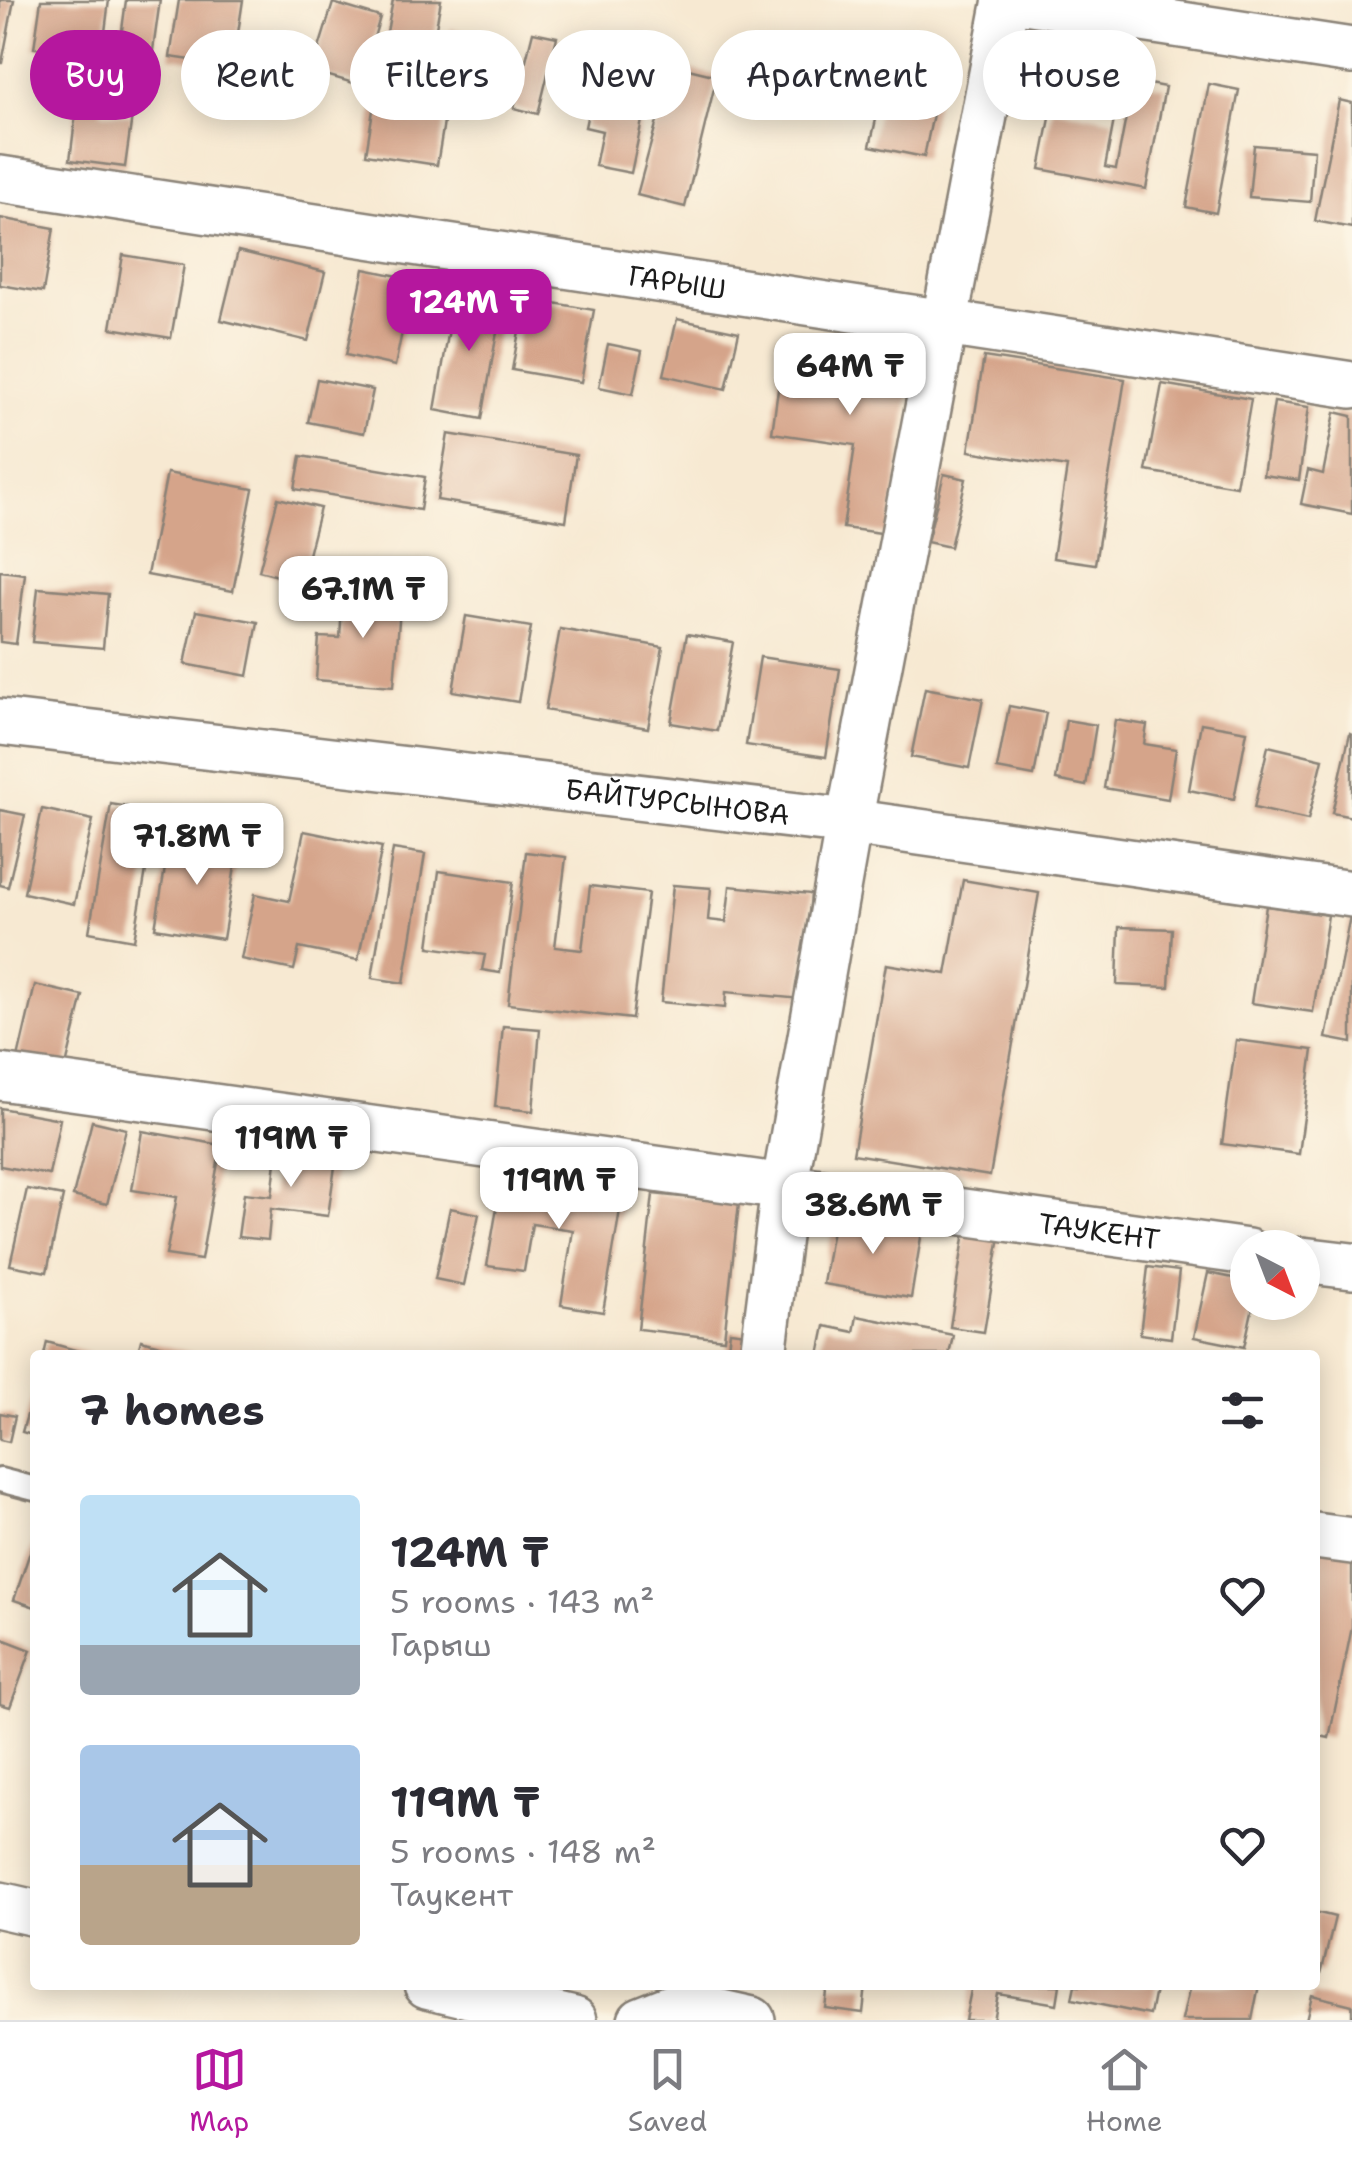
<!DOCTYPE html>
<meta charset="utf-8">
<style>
body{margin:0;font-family:"Shantell Sans",sans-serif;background:#f2f2f3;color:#2b2b33;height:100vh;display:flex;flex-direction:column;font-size:38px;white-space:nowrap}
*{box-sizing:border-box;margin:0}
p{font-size:32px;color:#7c7c81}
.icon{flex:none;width:55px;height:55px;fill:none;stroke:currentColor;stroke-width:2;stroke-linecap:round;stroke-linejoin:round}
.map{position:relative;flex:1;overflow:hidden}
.details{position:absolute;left:30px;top:1350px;width:1290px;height:640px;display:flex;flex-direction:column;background:#fff;border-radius:10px;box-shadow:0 5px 25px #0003}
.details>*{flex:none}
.guide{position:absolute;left:30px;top:30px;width:1292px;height:90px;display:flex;gap:20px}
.needle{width:65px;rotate:138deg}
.fabs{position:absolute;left:1230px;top:1230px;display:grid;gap:20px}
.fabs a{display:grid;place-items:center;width:90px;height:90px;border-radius:50%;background:#fff;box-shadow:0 5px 25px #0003;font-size:50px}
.price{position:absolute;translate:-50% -85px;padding:0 22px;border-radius:20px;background:#fff;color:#222;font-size:32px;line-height:65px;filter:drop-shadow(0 2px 5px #0008)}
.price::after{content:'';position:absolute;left:50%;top:60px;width:30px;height:22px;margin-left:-15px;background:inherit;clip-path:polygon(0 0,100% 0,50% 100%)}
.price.on{background:#b5179e;color:#fff}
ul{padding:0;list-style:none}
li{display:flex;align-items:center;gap:30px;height:250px;padding:0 50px}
li span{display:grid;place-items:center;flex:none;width:280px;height:200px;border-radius:10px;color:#555}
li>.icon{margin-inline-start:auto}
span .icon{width:120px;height:120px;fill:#fffc;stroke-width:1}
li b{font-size:42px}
h2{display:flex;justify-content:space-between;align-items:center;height:120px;padding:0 50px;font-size:42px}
.pill{padding:0 35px;border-radius:45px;background:#fff;box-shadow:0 5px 25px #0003;font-size:35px;line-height:90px}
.pill.on{background:#b5179e;color:#fff}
.tabs{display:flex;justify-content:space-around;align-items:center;height:140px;border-top:2px solid #e1e1e2;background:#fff;font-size:28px;color:#7c7c81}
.tabs a{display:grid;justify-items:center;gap:5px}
.tabs .on{color:#b5179e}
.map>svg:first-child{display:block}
</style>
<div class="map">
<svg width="1352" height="2020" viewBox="0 0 1352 2020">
<rect width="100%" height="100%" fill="#fcf5e5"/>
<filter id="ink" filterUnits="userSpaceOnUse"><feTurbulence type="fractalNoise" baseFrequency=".01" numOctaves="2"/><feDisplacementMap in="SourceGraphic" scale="20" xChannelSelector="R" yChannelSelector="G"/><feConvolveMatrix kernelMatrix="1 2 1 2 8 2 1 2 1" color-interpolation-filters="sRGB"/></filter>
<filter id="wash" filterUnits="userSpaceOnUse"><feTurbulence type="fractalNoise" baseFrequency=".0048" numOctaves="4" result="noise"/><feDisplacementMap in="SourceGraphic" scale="40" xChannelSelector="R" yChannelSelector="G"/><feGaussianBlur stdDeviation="2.25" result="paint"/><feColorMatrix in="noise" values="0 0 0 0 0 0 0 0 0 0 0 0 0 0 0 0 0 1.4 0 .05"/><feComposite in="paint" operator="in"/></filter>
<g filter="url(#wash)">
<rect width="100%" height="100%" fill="#f7e9d2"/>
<g id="blocks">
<!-- building -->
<g fill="#d5a48a">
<path d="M0 0H14L2 63H0Z"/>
<path d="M41 0H109L102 56 34 48Z"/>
<path d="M126 0H160L149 79 116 75Z"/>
<path d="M179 0H243L233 66 170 57Z"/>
<path d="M393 0H441L432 49 408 45 406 51 384 48Z"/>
<path d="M333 3 380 17 360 85 312 71Z"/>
<path d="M451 29 505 40 493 98 440 87Z"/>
<path d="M533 32 557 37 538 114 514 108Z"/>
<path d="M604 38 657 49 631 173 595 166 602 131 585 127Z"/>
<path d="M381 60 429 68 422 107 446 110 437 165 366 154Z"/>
<path d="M672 65 717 76 685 207 637 195Z"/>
<path d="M81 72 105 75 100 112 132 116 125 167 70 160Z"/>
<path d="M1133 81 1165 87 1146 189 1040 169 1052 108 1114 120 1105 167 1116 169Z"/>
<path d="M884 84 937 95 924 157 870 146Z"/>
<path d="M1209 84 1239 90 1216 213 1186 207Z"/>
<path d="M1339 100 1352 103V228L1315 221Z"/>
<path d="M1254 145 1314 150 1310 202 1249 197Z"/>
<path d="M0 218 54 228 43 292 0 285Z"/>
<path d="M238 251 325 272 308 341 221 320Z"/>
<path d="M123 255 184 265 171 338 111 328Z"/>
<path d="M364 269 413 279 395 366 346 355Z"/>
<path d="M456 289 503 297 482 419 435 410Z"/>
<path d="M525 298 594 310 581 382 512 370Z"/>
<path d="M677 319 739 332 726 389 664 375Z"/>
<path d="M785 339 914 357 889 534 843 528 855 445 772 433Z"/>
<path d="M608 344 642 351 633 394 599 387Z"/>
<path d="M984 357 1125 379 1095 564 1053 558 1067 467 969 451Z"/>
<path d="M317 379 373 390 364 433 308 422Z"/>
<path d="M1162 384 1251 399 1236 486 1146 471Z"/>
<path d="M1274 402 1309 407 1299 480 1263 475Z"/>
<path d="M1335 412 1352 416V514L1301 504 1308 470 1323 474Z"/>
<path d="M448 434 576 455 566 521 437 500Z"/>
<path d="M301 456 425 477 420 510 295 489Z"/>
<path d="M167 473 253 489 233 591 147 575Z"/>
<path d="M944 474 966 479 950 547 927 542Z"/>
<path d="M278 498 320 508 301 582 259 571Z"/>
<path d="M0 571 25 574 16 644 0 642Z"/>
<path d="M38 588 108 594 103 648 32 642Z"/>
<path d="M343 591 401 594 394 686 316 680 319 637 340 638Z"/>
<path d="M196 611 258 622 248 676 185 664Z"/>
<path d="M466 616 531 627 518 702 453 691Z"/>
<path d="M560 629 663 647 648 728 545 710Z"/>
<path d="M687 634 733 642 717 731 671 723Z"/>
<path d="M760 657 840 669 826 757 746 745Z"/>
<path d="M925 688 983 699 969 768 911 757Z"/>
<path d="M1009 706 1046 713 1034 776 997 769Z"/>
<path d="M1066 720 1096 725 1086 786 1056 780Z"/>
<path d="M1115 720 1147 725 1144 744 1176 749 1168 799 1104 788Z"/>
<path d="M1201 723 1247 731 1234 799 1189 790Z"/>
<path d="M1350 733 1352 734V817L1332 813Z"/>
<path d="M1268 746 1323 759 1308 820 1254 808Z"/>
<path d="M111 804 156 812 134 940 89 932Z"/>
<path d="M42 809 93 820 74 904 24 893Z"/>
<path d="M0 810 25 815 8 887 0 885Z"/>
<path d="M304 831 382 847 358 960 299 948 294 970 241 959 255 894 289 901Z"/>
<path d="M170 838 238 848 223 939 155 928Z"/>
<path d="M393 849 425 854 404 983 372 978Z"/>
<path d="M526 852 566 857 555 947 582 950 590 886 648 893 632 1019 508 1004Z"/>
<path d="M439 871 513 882 500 973 482 970 485 955 429 947Z"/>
<path d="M963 880 1039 893 990 1176 853 1154 886 964 946 974Z"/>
<path d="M673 885 711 888 708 920 726 922 730 886 811 894 801 999 726 992 725 1008 661 1002Z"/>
<path d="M1266 906 1328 915 1313 1012 1251 1003Z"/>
<path d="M1350 916H1352V1043L1326 1038Z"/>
<path d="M1119 927 1172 929 1169 987 1117 985Z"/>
<path d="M35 985 83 996 62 1082 15 1071Z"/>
<path d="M503 1026 540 1029 533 1111 495 1107Z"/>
<path d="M1236 1040 1313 1050 1299 1154 1222 1144Z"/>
<path d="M0 1108 60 1119 49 1175 0 1166Z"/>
<path d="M92 1121 126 1129 107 1204 73 1196Z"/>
<path d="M142 1131 221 1145 201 1260 166 1255 177 1197 132 1190Z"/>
<path d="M278 1145 337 1152 328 1216 271 1209 268 1240 238 1237 244 1193 272 1196Z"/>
<path d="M503 1172 623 1192 603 1312 561 1305 573 1230 532 1224 524 1271 487 1266Z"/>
<path d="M27 1189 63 1196 47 1272 10 1265Z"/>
<path d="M653 1194 739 1203 724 1339 638 1329Z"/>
<path d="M450 1208 479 1214 464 1285 435 1279Z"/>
<path d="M834 1217 922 1231 911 1298 823 1284Z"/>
<path d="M966 1225 1001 1230 984 1332 950 1327Z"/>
<path d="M1148 1267 1179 1271 1171 1338 1140 1334Z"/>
<path d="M1208 1273 1248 1281V1302H1254L1244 1347 1194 1337Z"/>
<path d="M857 1316 953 1335 949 1355H819L825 1326 854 1332Z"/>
<path d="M730 1331 762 1335 760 1355H727Z"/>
<path d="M141 1340 194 1354V1355H137Z"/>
<path d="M47 1342 89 1354V1355H44Z"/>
<path d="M34 1391H35V1436L22 1432Z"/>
<path d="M0 1413 15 1416 9 1442 0 1440Z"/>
<path d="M35 1537V1607L14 1600Z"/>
<path d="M1315 1543 1352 1551V1627L1329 1738 1315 1735Z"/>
<path d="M0 1638 31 1650 10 1707 0 1704Z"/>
<path d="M1315 1912 1335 1917 1321 1974 1315 1972Z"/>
<path d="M828 1985H866L863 2013 825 2008Z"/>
<path d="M972 1985H1060L1057 2004 998 1994 993 2020H965Z"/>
<path d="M1075 1985H1156L1150 2015 1072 1999Z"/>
<path d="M1190 1985H1259L1252 2020H1182Z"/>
<path d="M1312 1995 1352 2005V2020H1306Z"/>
</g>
</g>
</g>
<g filter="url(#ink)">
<use href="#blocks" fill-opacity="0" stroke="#8a8277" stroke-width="2.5"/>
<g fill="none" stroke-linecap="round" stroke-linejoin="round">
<!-- lane casing -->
<g stroke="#8a8277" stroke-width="28">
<path id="lane" d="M0 1480 35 1489"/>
</g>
<!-- street casing -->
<g stroke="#8a8277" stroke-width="50">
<g id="street">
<path d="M1018 0 1352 51"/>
<path id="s1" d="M0 179 1352 385"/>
<path id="s2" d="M0 722 849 822 1352 894"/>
<path id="s3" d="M0 1077 1248 1252"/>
<path d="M1302 1260 1352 1266"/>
<path d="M763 1355 784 1189 849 822 1006 0"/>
<path d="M1315 1536 1352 1541"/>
<path d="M0 1905 35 1913"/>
<path d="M427 1985 574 2020"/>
<path d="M641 2020 681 2004 752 2020"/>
</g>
</g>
<!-- lane -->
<use href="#lane" stroke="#fff" stroke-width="22"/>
<!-- street -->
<use href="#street" stroke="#fff" stroke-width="45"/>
</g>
</g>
<g text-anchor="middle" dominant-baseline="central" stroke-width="8" stroke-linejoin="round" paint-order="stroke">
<!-- street labels -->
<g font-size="28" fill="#1c1c1c" stroke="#fcf5e5">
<text stroke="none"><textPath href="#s1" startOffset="685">ГАРЫШ</textPath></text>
<text stroke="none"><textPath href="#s2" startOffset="682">БАЙТУРСЫНОВА</textPath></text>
<text stroke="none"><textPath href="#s3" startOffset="1110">ТАУКЕНТ</textPath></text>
</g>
</g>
</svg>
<div class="fabs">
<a><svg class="needle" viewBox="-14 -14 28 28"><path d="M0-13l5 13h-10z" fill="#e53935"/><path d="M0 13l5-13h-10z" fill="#7c7c81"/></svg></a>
</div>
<b class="price on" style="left:469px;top:354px">124M ₸</b>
<b class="price" style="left:850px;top:418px">64M ₸</b>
<b class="price" style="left:363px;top:641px">67.1M ₸</b>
<b class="price" style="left:197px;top:888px">71.8M ₸</b>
<b class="price" style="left:291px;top:1190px">119M ₸</b>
<b class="price" style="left:559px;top:1232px">119M ₸</b>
<b class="price" style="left:873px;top:1257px">38.6M ₸</b>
<div class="guide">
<a class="pill on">Buy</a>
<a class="pill">Rent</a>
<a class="pill">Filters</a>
<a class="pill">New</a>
<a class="pill">Apartment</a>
<a class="pill">House</a>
</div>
<section class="details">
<h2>7 homes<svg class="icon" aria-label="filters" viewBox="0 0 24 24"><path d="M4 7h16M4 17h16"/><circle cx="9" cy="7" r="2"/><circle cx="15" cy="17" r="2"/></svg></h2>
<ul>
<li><span style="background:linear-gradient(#bfe0f5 75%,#9aa5b1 0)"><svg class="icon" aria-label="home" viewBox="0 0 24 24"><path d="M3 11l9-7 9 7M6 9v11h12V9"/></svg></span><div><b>124M ₸</b><p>5 rooms · 143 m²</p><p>Гарыш</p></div><svg class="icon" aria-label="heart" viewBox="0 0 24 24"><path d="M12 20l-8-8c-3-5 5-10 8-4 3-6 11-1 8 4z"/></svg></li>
<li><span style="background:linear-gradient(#a9c7e8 60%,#b9a48a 0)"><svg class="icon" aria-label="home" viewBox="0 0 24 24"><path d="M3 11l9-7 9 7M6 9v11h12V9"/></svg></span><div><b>119M ₸</b><p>5 rooms · 148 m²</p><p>Таукент</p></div><svg class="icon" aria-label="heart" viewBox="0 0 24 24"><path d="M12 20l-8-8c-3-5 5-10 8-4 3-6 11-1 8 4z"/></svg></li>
</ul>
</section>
</div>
<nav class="tabs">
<a class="on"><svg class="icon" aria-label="map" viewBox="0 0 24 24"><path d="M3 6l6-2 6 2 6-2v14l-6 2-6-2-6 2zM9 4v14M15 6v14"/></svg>Map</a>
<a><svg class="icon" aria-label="saved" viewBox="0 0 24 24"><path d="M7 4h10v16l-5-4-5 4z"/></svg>Saved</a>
<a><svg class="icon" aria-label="home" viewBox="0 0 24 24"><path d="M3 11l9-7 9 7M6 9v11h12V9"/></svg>Home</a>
</nav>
